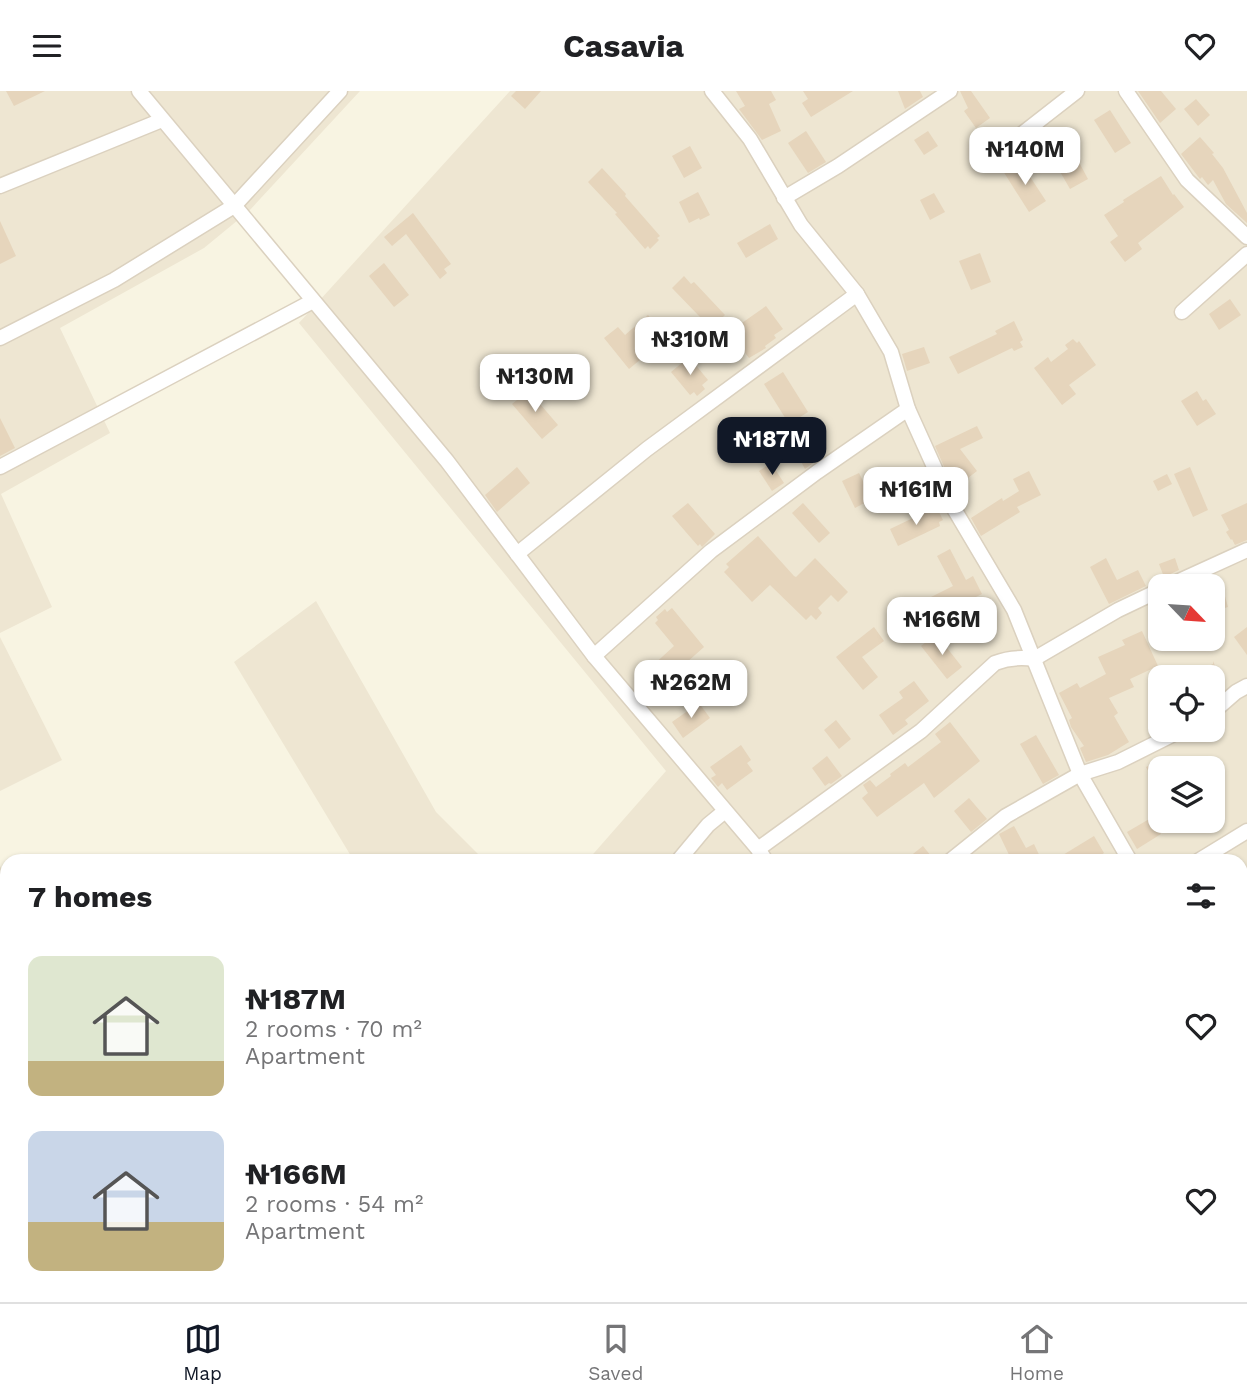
<!DOCTYPE html>
<meta charset="utf-8">
<style>
body{margin:0;font-family:"Work Sans",sans-serif;background:#f6f6f6;color:#202124;height:100vh;display:flex;flex-direction:column;font-size:26px;white-space:nowrap}
*{box-sizing:border-box;margin:0}
p{font-size:23px;color:#757577}
.icon{flex:none;width:38px;height:38px;fill:none;stroke:currentColor;stroke-width:2;stroke-linecap:round;stroke-linejoin:round}
.map{position:relative;flex:1;overflow:hidden}
.details{position:absolute;left:0px;top:763px;width:1248px;height:448px;display:flex;flex-direction:column;background:#fff;border-radius:21px 21px 0 0;box-shadow:0 2px 5px #0004}
.details>*{flex:none}
.needle{width:46px;rotate:115deg}
.controls{position:absolute;left:1148px;top:483px;display:grid;gap:14px}
.controls a{display:grid;place-items:center;width:77px;height:77px;border-radius:14px;background:#fff;box-shadow:0 2px 5px #0004;font-size:35px}
.price{position:absolute;translate:-50% -60px;padding:0 16px;border-radius:14px;background:#fff;color:#222;font-size:23px;line-height:46px;filter:drop-shadow(0 2px 4px #0008)}
.price::after{content:'';position:absolute;left:50%;top:42px;width:21px;height:16px;margin-left:-10px;background:inherit;clip-path:polygon(0 0,100% 0,50% 100%)}
.price.active{background:#111827;color:#fff}
ul{padding:0;list-style:none}
li{display:flex;align-items:center;gap:21px;height:175px;padding:0 28px}
li span{display:grid;place-items:center;flex:none;width:196px;height:140px;border-radius:14px;color:#555}
li>.icon{margin-inline-start:auto}
span .icon{width:84px;height:84px;fill:#fffc;stroke-width:1}
li b{font-size:30px}
h2{display:flex;justify-content:space-between;align-items:center;height:84px;padding:0 28px;font-size:30px}
header{display:flex;justify-content:space-between;align-items:center;height:91px;padding:0 28px;background:#fff;font-size:32px;font-weight:700}
.dock{display:flex;justify-content:space-around;align-items:center;height:98px;border-top:2px solid #e0e0e0;background:#fff;font-size:19px;color:#757577}
.dock a{display:grid;justify-items:center;gap:4px}
.dock .active{color:#111827}
.map>svg:first-child{display:block}
</style>
<header><svg class="icon" aria-label="menu" viewBox="0 0 24 24"><path d="M4 6h16M4 12h16M4 18h16"/></svg>Casavia<svg class="icon" aria-label="heart" viewBox="0 0 24 24"><path d="M12 20l-8-8c-3-5 5-10 8-4 3-6 11-1 8 4z"/></svg></header>
<div class="map">
<svg width="1247" height="1211" viewBox="0 0 1247 1211">
<rect width="100%" height="100%" fill="#f8f4e2"/>
<!-- residential -->
<g fill="#eee6d2" fill-rule="evenodd">
<path d="M0 0H360L249 120 204 157 60 237 110 342 1 403 52 516 0 542Z"/>
<path d="M510 0H1247V1211H0V775L7 787V1204H1241V770H587L666 680 299 232ZM1160 495H1213V548H1160ZM1160 586H1213V639H1160ZM1160 677H1213V730H1160Z"/>
<path d="M316 510 436 721 485 770H354L234 571Z"/>
<path d="M0 546 62 669 0 700Z"/>
</g>
<!-- building -->
<g fill="#e6d5bc">
<path d="M6 0H45L14 15Z"/>
<path d="M516 0H541L525 18 511 5Z"/>
<path d="M736 0H771L776 9 769 13 781 40 762 49 739 18 745 15Z"/>
<path d="M803 0H853L811 26 802 12 808 8Z"/>
<path d="M898 0H920L923 6 905 18Z"/>
<path d="M960 0H971L990 27 976 37 964 20 968 17Z"/>
<path d="M1138 0H1161L1176 18 1160 32Z"/>
<path d="M1196 8 1210 24 1198 35 1184 18Z"/>
<path d="M1110 19 1131 52 1115 62 1094 29Z"/>
<path d="M806 40 826 71 808 82 788 52Z"/>
<path d="M928 40 938 55 924 64 914 49Z"/>
<path d="M1200 46 1214 62 1212 63 1223 77 1247 122V132L1226 113 1213 89 1208 94 1202 86 1200 88 1181 63Z"/>
<path d="M1066 47 1088 88 1070 98 1047 58Z"/>
<path d="M690 55 702 77 684 87 672 65Z"/>
<path d="M1021 72 1046 110 1029 121 1003 80 1014 73 1015 76Z"/>
<path d="M602 77 626 103 625 105 660 145 657 147 659 149 650 158 648 155 645 158 615 123 617 122 588 91Z"/>
<path d="M1161 85 1173 104 1174 103 1184 116 1138 152 1142 158 1125 171 1110 151 1118 145 1104 124 1124 111 1123 109Z"/>
<path d="M698 101 710 124 700 129 699 127 689 132 679 111Z"/>
<path d="M934 102 945 121 930 129 920 109Z"/>
<path d="M413 122 451 173 444 178 447 182 440 188 406 143 392 155 384 146Z"/>
<path d="M0 130 16 165 0 173Z"/>
<path d="M770 133 778 148 746 167 737 152Z"/>
<path d="M980 162 991 191 971 199 959 170Z"/>
<path d="M384 172 409 204 394 216 369 185Z"/>
<path d="M684 185 691 193 694 191 725 224 706 242 695 231 700 226 672 197Z"/>
<path d="M1230 208 1241 224 1219 239 1209 223Z"/>
<path d="M766 215 783 238 774 244 776 247 765 255 766 257 749 267 729 241Z"/>
<path d="M648 224 671 252 657 264 652 259 629 278 604 247 618 236 625 244Z"/>
<path d="M1014 230 1023 249 1020 251 1023 256 1014 260 1012 257 958 283 949 266 997 243 995 240Z"/>
<path d="M1073 248 1077 252 1079 250 1096 274 1069 294 1076 303 1062 314 1034 277 1048 266 1051 271 1068 258 1065 254Z"/>
<path d="M924 256 930 272 907 280 902 263Z"/>
<path d="M572 264 586 280 571 292 558 277Z"/>
<path d="M689 266 708 289 702 294 705 298 697 305 694 301 690 304 671 281Z"/>
<path d="M783 281 808 321 789 333 764 293Z"/>
<path d="M523 299 525 302 528 299 558 334 542 348 512 313 517 309 515 306Z"/>
<path d="M1197 300 1203 310 1206 308 1216 323 1197 335 1181 310Z"/>
<path d="M0 327 15 357 0 365Z"/>
<path d="M977 335 983 347 960 358 977 380 959 394 945 378 935 355Z"/>
<path d="M808 346 820 367 805 378 792 354Z"/>
<path d="M771 372 784 392 772 400 759 380Z"/>
<path d="M517 376 530 392 497 421 485 404Z"/>
<path d="M1190 376 1208 419 1193 426 1174 383Z"/>
<path d="M1029 380 1041 404 1017 416 1020 421 981 445 971 427 1002 407 1003 410 1019 400 1013 388Z"/>
<path d="M859 382 872 408 855 417 842 390Z"/>
<path d="M1167 383 1172 393 1158 400 1153 390Z"/>
<path d="M688 412 715 443 702 456 700 453 698 455 672 425Z"/>
<path d="M803 412 830 442 819 452 792 422Z"/>
<path d="M1247 412V449L1235 454 1232 448 1231 449 1226 441 1229 439 1221 424Z"/>
<path d="M932 418 934 421 938 419 943 429 939 431 940 435 898 455 890 438Z"/>
<path d="M758 445 794 485 796 486 815 467 848 501 838 511 831 504 818 517 822 522 816 529 811 524 806 529 770 494 752 511 724 481 729 476 726 473Z"/>
<path d="M950 458 966 489 973 485 982 503 935 526 927 508 953 495 937 465Z"/>
<path d="M1106 467 1117 489 1138 479 1146 495 1109 513 1090 476Z"/>
<path d="M1175 467 1179 479 1164 486 1159 473Z"/>
<path d="M1223 498 1228 516 1213 521V500Z"/>
<path d="M672 517 704 556 651 603 648 600 644 604 636 596 641 592 638 588 674 555 655 532 658 529 656 526 665 518 667 521Z"/>
<path d="M874 536 884 550 862 566 878 586 863 599 836 566Z"/>
<path d="M1247 536V564L1234 546Z"/>
<path d="M1142 540 1158 575 1130 588 1134 596 1109 607 1118 622 1114 625 1129 651 1108 664 1086 671 1080 657 1084 655 1071 636 1069 629 1072 627 1059 602 1077 592 1080 597 1106 583 1098 566 1125 554 1122 549Z"/>
<path d="M936 543 962 576 947 588 921 555Z"/>
<path d="M1213 570 1225 598 1217 605 1213 596V586H1208L1204 577 1213 573Z"/>
<path d="M1184 575 1190 586H1179L1175 579Z"/>
<path d="M914 590 929 610 905 629 908 633 893 644 879 624 903 607 899 601Z"/>
<path d="M699 612 710 627 683 647 672 631Z"/>
<path d="M836 629 851 648 839 658 824 639Z"/>
<path d="M950 631 980 670 934 707 924 692 877 726 862 707 868 702 863 694 870 689 876 696 891 685 890 683 905 672 908 676 941 651 935 643Z"/>
<path d="M1036 644 1059 684 1043 693 1020 653Z"/>
<path d="M741 654 751 669 747 672 753 680 727 699 722 692 718 696 711 687 716 684 710 676Z"/>
<path d="M827 665 842 685 831 693 829 692 825 695 812 677Z"/>
<path d="M1160 669V704L1146 676Z"/>
<path d="M969 707 987 728 971 741 954 720Z"/>
<path d="M1151 727 1161 743 1137 758 1127 741Z"/>
<path d="M1014 735 1026 757 1034 753 1042 770H1012L999 743Z"/>
<path d="M1094 745 1104 762 1092 770H1053Z"/>
<path d="M923 755 935 770H904Z"/>
</g>
<g fill="none" stroke-linecap="round" stroke-linejoin="round">
<!-- street casing -->
<g stroke="#dbd1bf" stroke-width="17">
<g id="street">
<path d="M139 0 447 370 594 565 758 758 766 770"/>
<path d="M712 0 750 48 801 134 857 203 891 261 908 318 950 411 1014 519 1080 683 1130 770"/>
<path d="M1126 0 1187 89 1247 146"/>
<path d="M1000 60 1077 0"/>
<path d="M0 95 162 29"/>
<path d="M784 107 838 75 950 0"/>
<path d="M1182 221 1247 163"/>
<path d="M0 247 114 189 234 115 340 0"/>
<path d="M0 376 313 210"/>
<path d="M517 463 647 358 857 203"/>
<path d="M1168 495 1247 459"/>
<path d="M594 565 711 460 817 381 908 318"/>
<path d="M1213 621 1236 601 1247 595"/>
<path d="M758 758 921 640 995 572C1008 567 1020 566 1034 568L1118 519 1160 499"/>
<path d="M678 770 708 734 725 720"/>
<path d="M950 770 1006 725 1080 683 1118 671 1182 639"/>
<path d="M1198 770 1247 740"/>
<path d="M0 798 7 809"/>
<path d="M1241 887 1247 884"/>
<path d="M0 910 7 907"/>
<path d="M1241 990 1247 1002"/>
<path d="M0 1055 7 1052"/>
<path d="M214 1204 221 1211"/>
<path d="M1061 1204 1066 1211"/>
<path d="M378 1211 382 1204"/>
<path d="M784 1211 789 1204"/>
</g>
</g>
<!-- secondary casing -->
<g stroke="#dcd1bc" stroke-width="24">
<path id="secondary" d="M1225 1211 1236 1204"/>
</g>
<!-- street -->
<use href="#street" stroke="#fff" stroke-width="14"/>
<!-- secondary -->
<use href="#secondary" stroke="#fff" stroke-width="21"/>
</g>
</svg>
<div class="controls">
<a><svg class="needle" viewBox="-14 -14 28 28"><path d="M0-13l5 13h-10z" fill="#e53935"/><path d="M0 13l5-13h-10z" fill="#757577"/></svg></a>
<a><svg class="icon" aria-label="locate" viewBox="0 0 24 24"><circle cx="12" cy="12" r="6"/><path d="M12 2v4M12 18v4M2 12h4M18 12h4"/></svg></a>
<a><svg class="icon" aria-label="layers" viewBox="0 0 24 24"><path d="M12 4l9 5-9 5-9-5zM3 14l9 5 9-5"/></svg></a>
</div>
<b class="price" style="left:1025px;top:96px">₦140M</b>
<b class="price" style="left:690px;top:286px">₦310M</b>
<b class="price" style="left:535px;top:323px">₦130M</b>
<b class="price active" style="left:772px;top:386px">₦187M</b>
<b class="price" style="left:916px;top:436px">₦161M</b>
<b class="price" style="left:942px;top:566px">₦166M</b>
<b class="price" style="left:691px;top:629px">₦262M</b>
<section class="details">
<h2>7 homes<svg class="icon" aria-label="filters" viewBox="0 0 24 24"><path d="M4 7h16M4 17h16"/><circle cx="9" cy="7" r="2"/><circle cx="15" cy="17" r="2"/></svg></h2>
<ul>
<li><span style="background:linear-gradient(#dfe7d0 75%,#c2b280 0)"><svg class="icon" aria-label="home" viewBox="0 0 24 24"><path d="M3 11l9-7 9 7M6 9v11h12V9"/></svg></span><div><b>₦187M</b><p>2 rooms · 70 m²</p><p>Apartment</p></div><svg class="icon" aria-label="heart" viewBox="0 0 24 24"><path d="M12 20l-8-8c-3-5 5-10 8-4 3-6 11-1 8 4z"/></svg></li>
<li><span style="background:linear-gradient(#c9d6e8 65%,#c2b280 0)"><svg class="icon" aria-label="home" viewBox="0 0 24 24"><path d="M3 11l9-7 9 7M6 9v11h12V9"/></svg></span><div><b>₦166M</b><p>2 rooms · 54 m²</p><p>Apartment</p></div><svg class="icon" aria-label="heart" viewBox="0 0 24 24"><path d="M12 20l-8-8c-3-5 5-10 8-4 3-6 11-1 8 4z"/></svg></li>
</ul>
</section>
</div>
<nav class="dock">
<a class="active"><svg class="icon" aria-label="map" viewBox="0 0 24 24"><path d="M3 6l6-2 6 2 6-2v14l-6 2-6-2-6 2zM9 4v14M15 6v14"/></svg>Map</a>
<a><svg class="icon" aria-label="saved" viewBox="0 0 24 24"><path d="M7 4h10v16l-5-4-5 4z"/></svg>Saved</a>
<a><svg class="icon" aria-label="home" viewBox="0 0 24 24"><path d="M3 11l9-7 9 7M6 9v11h12V9"/></svg>Home</a>
</nav>
